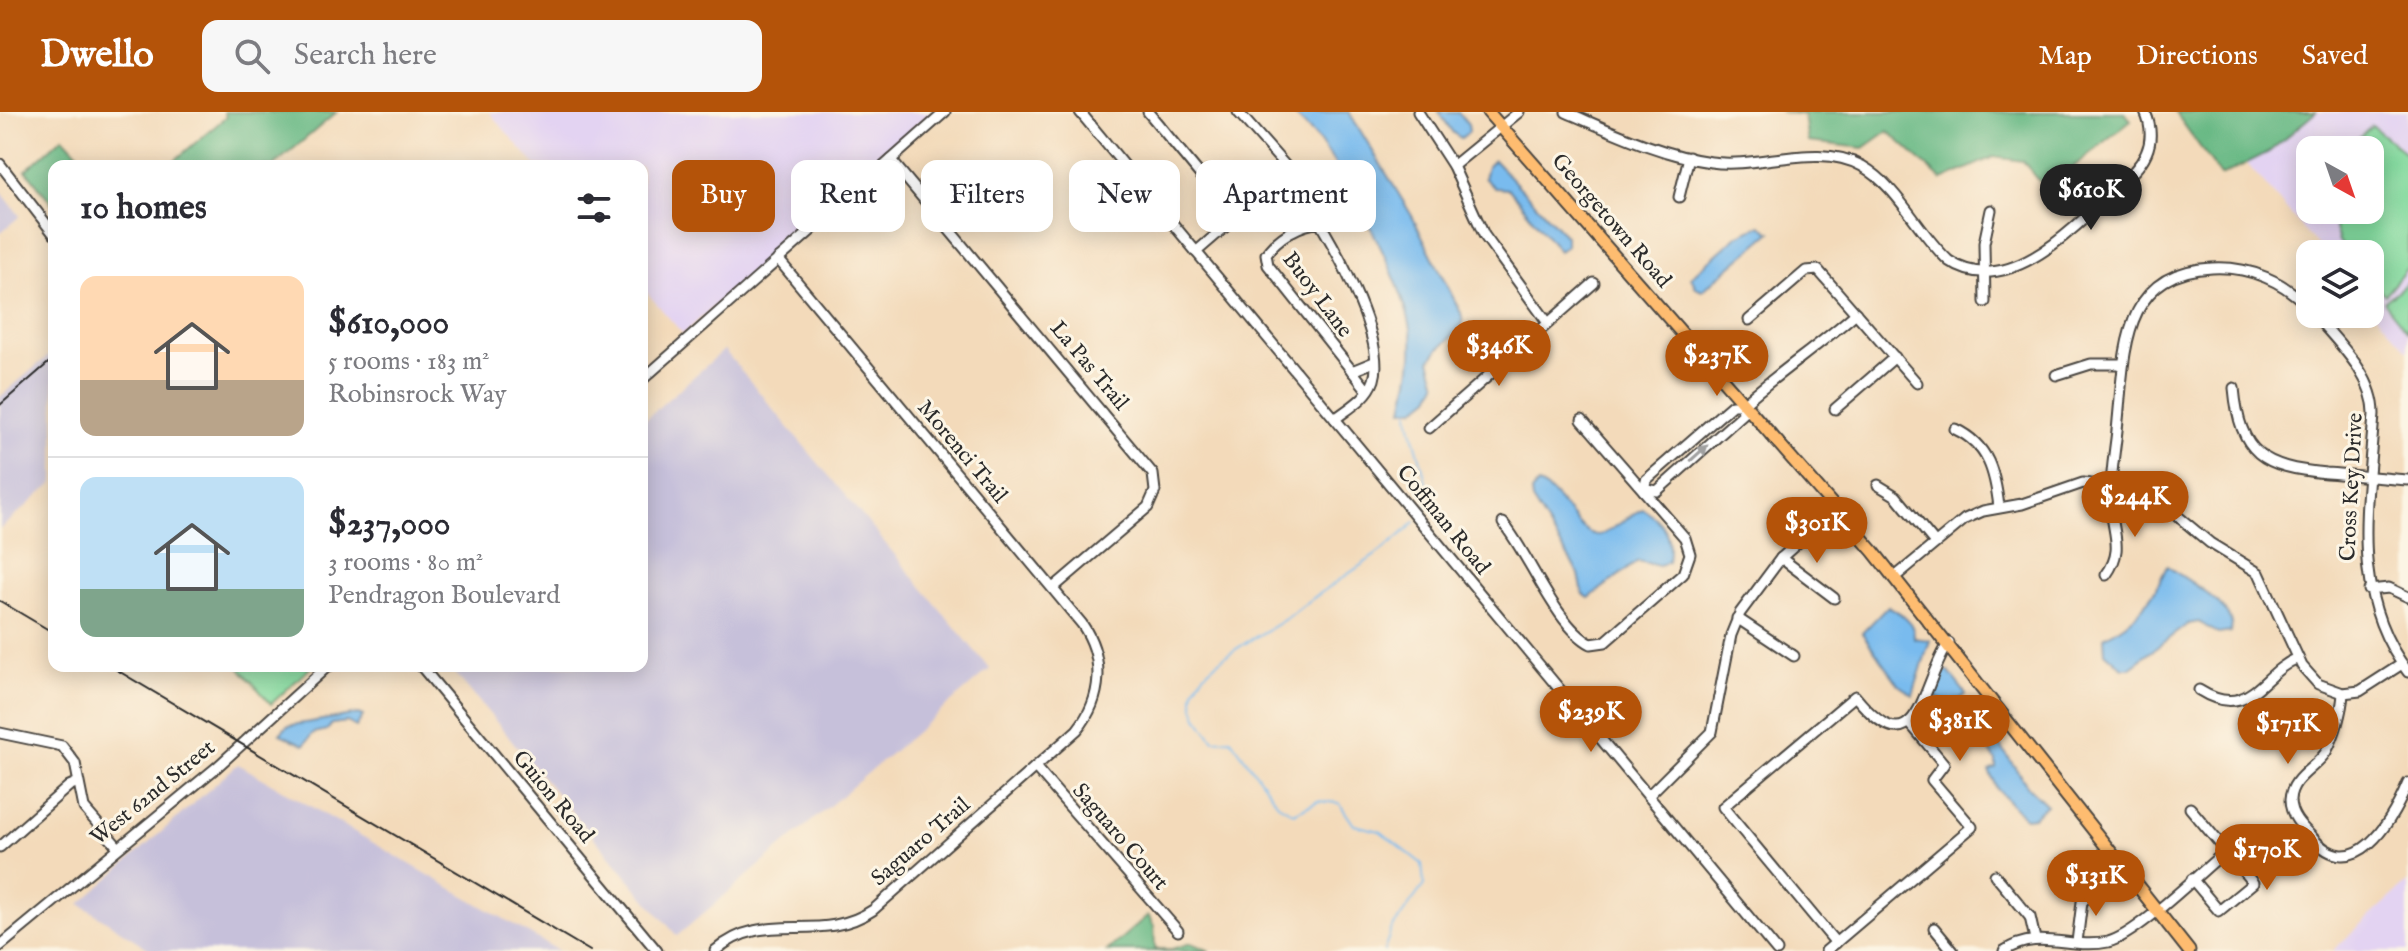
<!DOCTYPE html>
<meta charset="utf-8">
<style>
body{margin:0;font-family:"IM FELL English",serif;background:#f7f7f7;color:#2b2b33;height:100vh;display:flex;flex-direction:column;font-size:30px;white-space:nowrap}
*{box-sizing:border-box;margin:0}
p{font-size:26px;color:#7c7c81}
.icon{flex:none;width:44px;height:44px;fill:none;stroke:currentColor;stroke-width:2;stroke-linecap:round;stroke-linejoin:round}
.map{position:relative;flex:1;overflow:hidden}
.side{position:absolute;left:48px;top:48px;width:600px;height:512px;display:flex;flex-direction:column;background:#fff;border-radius:16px;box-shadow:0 4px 20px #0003}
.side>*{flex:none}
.hud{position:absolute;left:672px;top:48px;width:760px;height:72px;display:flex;gap:16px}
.needle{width:52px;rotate:140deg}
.fabs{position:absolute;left:2296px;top:24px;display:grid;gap:16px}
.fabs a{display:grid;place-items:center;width:88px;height:88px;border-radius:16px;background:#fff;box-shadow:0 4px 20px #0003;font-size:40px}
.price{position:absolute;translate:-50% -68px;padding:0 18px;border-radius:28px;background:#b45309;color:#fff;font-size:26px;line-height:52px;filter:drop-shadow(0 2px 4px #0008)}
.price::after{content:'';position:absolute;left:50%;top:48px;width:24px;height:18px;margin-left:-12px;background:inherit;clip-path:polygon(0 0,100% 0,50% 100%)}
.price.active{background:#222;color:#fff}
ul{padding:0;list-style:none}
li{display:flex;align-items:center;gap:24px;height:200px;padding:0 32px}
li+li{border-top:2px solid #e1e1e2}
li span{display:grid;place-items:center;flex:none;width:224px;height:160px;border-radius:16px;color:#555}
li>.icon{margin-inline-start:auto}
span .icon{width:96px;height:96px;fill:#fffc;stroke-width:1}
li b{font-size:34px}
h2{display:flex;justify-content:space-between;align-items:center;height:96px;padding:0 32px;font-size:34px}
.tag{padding:0 28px;border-radius:16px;background:#fff;box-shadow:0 4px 20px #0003;font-size:28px;line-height:72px}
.tag.active{background:#b45309;color:#fff}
header{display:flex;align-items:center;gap:48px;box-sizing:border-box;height:112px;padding:0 40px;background:#b45309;color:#fff}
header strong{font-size:38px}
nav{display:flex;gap:44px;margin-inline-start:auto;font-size:28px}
.search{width:560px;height:72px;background:#f7f7f7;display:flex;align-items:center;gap:20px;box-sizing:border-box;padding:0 28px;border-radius:16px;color:#7c7c81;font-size:30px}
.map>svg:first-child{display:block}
</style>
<header>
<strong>Dwello</strong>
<div class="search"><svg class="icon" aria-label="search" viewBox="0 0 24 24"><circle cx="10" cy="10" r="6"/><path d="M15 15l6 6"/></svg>Search here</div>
<nav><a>Map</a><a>Directions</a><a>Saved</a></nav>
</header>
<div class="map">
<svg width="2408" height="839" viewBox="0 0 2408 839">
<rect width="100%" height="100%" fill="#fcf5e5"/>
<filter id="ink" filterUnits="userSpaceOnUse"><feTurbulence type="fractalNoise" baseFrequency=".0125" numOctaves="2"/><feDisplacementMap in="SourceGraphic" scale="16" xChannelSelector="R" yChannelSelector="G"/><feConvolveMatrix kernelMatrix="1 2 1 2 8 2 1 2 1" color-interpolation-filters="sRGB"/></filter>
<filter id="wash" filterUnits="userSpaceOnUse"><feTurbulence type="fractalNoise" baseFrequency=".006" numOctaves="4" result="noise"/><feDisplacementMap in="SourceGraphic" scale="32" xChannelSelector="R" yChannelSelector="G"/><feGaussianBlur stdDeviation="1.8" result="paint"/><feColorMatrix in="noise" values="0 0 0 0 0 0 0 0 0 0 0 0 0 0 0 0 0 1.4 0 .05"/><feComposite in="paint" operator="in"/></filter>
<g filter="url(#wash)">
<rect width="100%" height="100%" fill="#f3daba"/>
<!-- built -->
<g fill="#e3d3f2" fill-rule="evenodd">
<path d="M489 0H931L683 222 642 175V54H536Z"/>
<path d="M2279 0H2408V239L2370 195V142H2325L2236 39ZM2310 38H2370V98H2310Z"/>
<path d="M2408 770V839H2332Z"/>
</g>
<!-- industrial -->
<g fill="#c6c0da">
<path d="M0 78 20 104 0 121Z"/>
<path d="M724 238 990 557 677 824 449 554H642V310Z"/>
<path d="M54 239V370L0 417V285Z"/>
<path d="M238 652 559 839H152L80 792Z"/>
</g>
<!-- green -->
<g fill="#82d99e" stroke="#568264" stroke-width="2">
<path d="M2372 14 2408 43V155L2385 183 2370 168V142H2349L2339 129 2329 98H2370V38H2346Z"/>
<path d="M2408 170V220L2384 190Z"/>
<path d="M238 554H312L271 592Z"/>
</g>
<!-- forest -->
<g fill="#69b985" stroke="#4a7258" stroke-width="2">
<path d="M224 0H337L273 54H168L226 5Z"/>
<path d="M1780 0H2124L2131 8 2046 77 2023 49 1993 45 1942 68 1888 19 1864 36 1808 30 1804 3Z"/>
<path d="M2175 0H2316L2269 40 2221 64Z"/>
<path d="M63 25 90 54H54V94L26 58Z"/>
<path d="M1148 803 1154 814 1155 837H1172L1191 831 1210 839H1107Z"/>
</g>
<!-- water -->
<g fill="#79bbee" stroke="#52738c" stroke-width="2">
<path d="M1291 0H1349L1412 104 1461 201 1463 211C1454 226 1439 233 1430 248L1437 272 1430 285 1415 297H1403C1408 273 1414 250 1412 224 1407 176 1350 72 1321 31 1313 20 1301 10 1291 0Z"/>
<path d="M1439 0H1458L1468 12 1469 20 1461 26 1453 21Z"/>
<path d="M1494 48 1566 124V134L1559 139 1509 77 1495 76 1484 66 1487 55Z"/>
<path d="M1761 113 1771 120 1702 179 1696 176 1691 165 1737 124Z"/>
<path d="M1538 372C1563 380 1582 434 1605 421 1619 414 1628 403 1643 397 1665 411 1672 424 1668 450L1659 454 1638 449 1589 486 1583 482 1579 462 1532 388 1531 380Z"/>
<path d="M2167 454C2185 468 2237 493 2231 520L2218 522 2199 510 2188 512 2129 556H2123L2105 540 2104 525C2137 508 2152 488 2167 454Z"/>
<path d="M1888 494C1901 501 1915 510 1914 526L1930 528 1913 583 1900 574 1862 521Z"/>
<path d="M1948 559 1966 582C1957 591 1947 591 1936 585L1943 560Z"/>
<path d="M358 602 363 604 356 615 347 610 332 612 327 618 313 621 304 633 280 622 287 614Z"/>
<path d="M1992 621 2028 675 2047 693 2033 705 2025 706 1997 677 1989 659 1996 656V649L1983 628 1985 622Z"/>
</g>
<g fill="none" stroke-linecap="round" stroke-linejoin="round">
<!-- stream -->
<g stroke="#79bbee" stroke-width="2">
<path d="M1409 298C1409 326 1439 381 1422 403"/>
<path d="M1384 839 1391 818 1424 773 1422 752 1380 719 1354 713 1339 691 1318 689 1294 701 1278 692 1231 627 1214 628C1205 616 1192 601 1193 584 1195 552 1268 521 1291 503 1330 471 1379 446 1415 410"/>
</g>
</g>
</g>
<g filter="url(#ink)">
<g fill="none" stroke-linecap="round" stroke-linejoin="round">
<!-- minor casing -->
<g stroke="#494540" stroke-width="13">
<g id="minor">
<path d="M1080 0 1777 839"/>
<path d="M1148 0 1236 106"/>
<path d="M1238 0 1290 59 1315 100"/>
<path d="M1418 0 1453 54 1484 123 1548 211"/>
<path d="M1566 0C1613 20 1660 43 1711 50 1760 57 1817 29 1862 54 1899 75 1918 121 1949 149 2014 193 2090 98 2134 59 2150 42 2155 22 2145 0"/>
<path d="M891 48 1153 362 1155 379 1148 395 1053 476"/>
<path d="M0 52 54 122"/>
<path d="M1453 54 1519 0"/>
<path d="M1679 85 1689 45"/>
<path d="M1196 140 1290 59"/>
<path d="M1985 190 1984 131 1991 98"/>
<path d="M2314 202C2338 231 2374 263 2374 302 2368 393 2348 482 2408 560"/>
<path d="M1749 208 1806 159 1818 158 1917 271"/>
<path d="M1352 259 1374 250"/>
<path d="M2056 263 2091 252H2123"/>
<path d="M642 268 945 0"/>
<path d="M2234 276C2240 342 2263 355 2326 361 2354 363 2381 366 2408 368"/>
<path d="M1835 297 1895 245"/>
<path d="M1335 307C1349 296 1368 286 1374 268 1386 230 1339 143 1320 111 1300 111 1277 126 1266 142L1268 153 1368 279"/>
<path d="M1429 316 1594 171"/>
<path d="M1955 317C1989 333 1995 361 1999 395"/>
<path d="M1878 373 1896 384 1935 431"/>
<path d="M1647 377 1657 379 1743 302 1742 293"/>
<path d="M1644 379 1646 368 1732 293H1742C1779 260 1819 234 1856 201"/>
<path d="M1503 411C1529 442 1556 514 1591 532L1605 530 1683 462 1690 442 1685 426 1582 308"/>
<path d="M1781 446 1834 486"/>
<path d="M2106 463C2125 437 2112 421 2111 393 2109 365 2116 335 2118 308 2125 239 2122 160 2212 156 2249 154 2285 169 2310 197"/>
<path d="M1895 465 1965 407 1983 399 2022 392 2083 371 2135 378 2157 387 2210 431 2259 461 2302 554 2318 572 2343 581 2360 579 2402 552"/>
<path d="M2369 478 2389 476 2408 485"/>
<path d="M1737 506 1794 544"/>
<path d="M421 554 657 839"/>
<path d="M2199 578C2250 610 2260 561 2298 546"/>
<path d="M2343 581C2342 599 2335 623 2326 640 2315 657 2291 665 2290 688 2290 703 2301 714 2311 724 2354 776 2392 709 2408 671"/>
<path d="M0 621 62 634 75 651 84 696 117 734"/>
<path d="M1035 655 1178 819"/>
<path d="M1648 684 1712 620 1731 523 1740 501 1781 446 1837 396"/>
<path d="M2190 696 2253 771 2219 799 2192 767"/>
<path d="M0 735 69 674 78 670"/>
<path d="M1995 763 2030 805 2035 827"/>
<path d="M1934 816 1953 839"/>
<path d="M2077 830 2082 790 2099 774"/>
<path d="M1836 831 1723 695 1855 584C1920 664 1921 569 1949 531"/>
<path d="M0 834 217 655 328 554"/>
<path d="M715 839C765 795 819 834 873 798L1077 618C1103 586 1105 546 1082 512L778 147"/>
<path d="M1826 839 1972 715 1932 668 1944 652 1909 610"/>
<path d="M2004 839C2038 816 2071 838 2108 830 2137 823 2199 761 2226 739"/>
</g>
</g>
<!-- major casing -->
<g stroke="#494540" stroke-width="15">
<path id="major" d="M1488 0 1873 439 2189 839"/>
</g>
<!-- minor -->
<use href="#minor" stroke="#fff" stroke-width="9"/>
<!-- major -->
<use href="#major" stroke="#febc70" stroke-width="11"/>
<!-- rail -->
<g stroke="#2b2b2b" stroke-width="2">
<path d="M0 293 54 246"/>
<path d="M0 489 54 521"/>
<path d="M110 554 590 839"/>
</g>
</g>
<!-- one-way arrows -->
<defs><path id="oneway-solid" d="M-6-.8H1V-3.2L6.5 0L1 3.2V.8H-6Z" transform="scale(2)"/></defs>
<use fill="#a0a0a0" href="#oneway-solid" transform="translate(1699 341) rotate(-42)"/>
</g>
<g text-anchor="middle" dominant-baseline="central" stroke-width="6" stroke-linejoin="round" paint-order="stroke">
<!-- street labels -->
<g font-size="22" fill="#2b2b2b" stroke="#fcf5e5">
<text transform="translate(1611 109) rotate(49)">Georgetown Road</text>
<text transform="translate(1317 183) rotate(53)">Buoy Lane</text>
<text transform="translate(1089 254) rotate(50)">La Pas Trail</text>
<text transform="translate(962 340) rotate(50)">Morenci Trail</text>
<text transform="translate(2352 375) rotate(-87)">Cross Key Drive</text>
<text transform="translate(1443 408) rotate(51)">Coffman Road</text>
<text transform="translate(153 681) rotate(-39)">West 62nd Street</text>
<text transform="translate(553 685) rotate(50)">Guion Road</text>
<text transform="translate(1120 725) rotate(49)">Saguaro Court</text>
<text transform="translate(921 730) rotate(-41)">Saguaro Trail</text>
</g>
</g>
</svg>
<div class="fabs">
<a><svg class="needle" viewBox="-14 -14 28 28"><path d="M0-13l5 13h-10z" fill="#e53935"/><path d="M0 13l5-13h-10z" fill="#7c7c81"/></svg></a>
<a><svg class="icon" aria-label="layers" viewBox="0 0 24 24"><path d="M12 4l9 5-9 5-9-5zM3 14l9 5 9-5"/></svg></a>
</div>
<b class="price active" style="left:2091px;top:120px">$610K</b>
<b class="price" style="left:1499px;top:276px">$346K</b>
<b class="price" style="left:1717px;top:286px">$237K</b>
<b class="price" style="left:2135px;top:427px">$244K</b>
<b class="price" style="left:1817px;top:453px">$301K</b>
<b class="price" style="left:1591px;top:642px">$239K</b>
<b class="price" style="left:1960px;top:651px">$381K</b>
<b class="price" style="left:2288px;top:654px">$171K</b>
<b class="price" style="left:2267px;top:780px">$170K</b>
<b class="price" style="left:2096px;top:806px">$131K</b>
<div class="hud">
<a class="tag active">Buy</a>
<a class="tag">Rent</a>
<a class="tag">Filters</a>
<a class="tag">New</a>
<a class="tag">Apartment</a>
</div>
<section class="side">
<h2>10 homes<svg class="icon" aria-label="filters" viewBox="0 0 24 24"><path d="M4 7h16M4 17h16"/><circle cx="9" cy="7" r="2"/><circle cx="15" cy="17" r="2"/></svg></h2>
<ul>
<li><span style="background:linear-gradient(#ffd9b3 65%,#b9a48a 0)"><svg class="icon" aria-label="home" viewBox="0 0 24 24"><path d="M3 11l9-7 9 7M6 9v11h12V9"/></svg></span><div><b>$610,000</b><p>5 rooms · 183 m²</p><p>Robinsrock Way</p></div></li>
<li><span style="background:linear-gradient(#bfe0f5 70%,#7fa58c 0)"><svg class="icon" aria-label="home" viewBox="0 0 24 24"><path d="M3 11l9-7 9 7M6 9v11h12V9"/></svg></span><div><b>$237,000</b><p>3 rooms · 80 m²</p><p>Pendragon Boulevard</p></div></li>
</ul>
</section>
</div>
